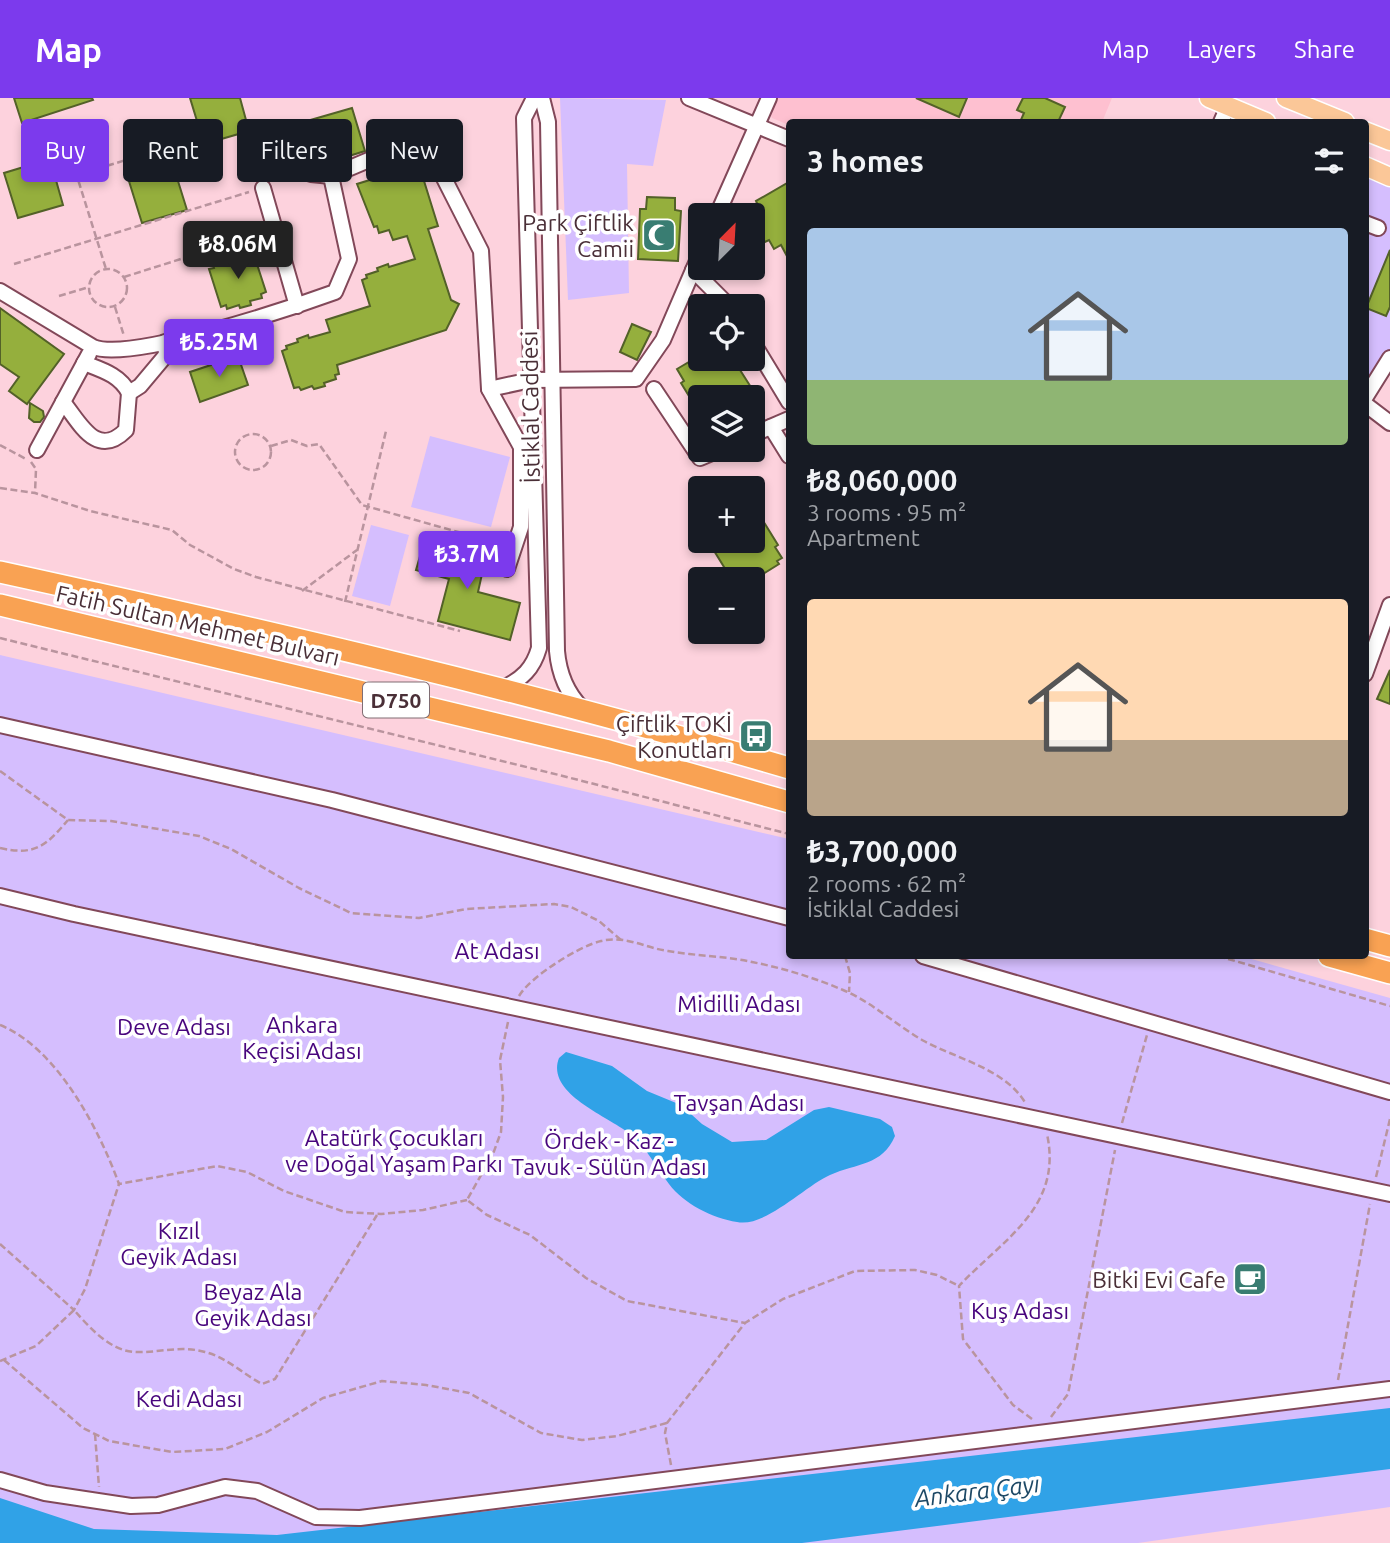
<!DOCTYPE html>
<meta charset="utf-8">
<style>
body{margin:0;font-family:Ubuntu,sans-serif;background:#242831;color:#f1f3f6;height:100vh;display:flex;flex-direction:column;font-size:26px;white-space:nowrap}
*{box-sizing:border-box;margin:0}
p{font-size:23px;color:#9ea1a6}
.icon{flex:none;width:38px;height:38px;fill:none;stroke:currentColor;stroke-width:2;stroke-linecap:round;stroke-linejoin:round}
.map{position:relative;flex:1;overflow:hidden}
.details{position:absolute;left:786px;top:21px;width:583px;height:840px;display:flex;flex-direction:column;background:#171b24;border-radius:7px;box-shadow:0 4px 10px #0003}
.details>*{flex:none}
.hud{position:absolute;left:21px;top:21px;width:660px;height:63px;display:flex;gap:14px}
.needle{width:46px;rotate:24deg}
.buttons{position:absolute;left:688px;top:105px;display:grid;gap:14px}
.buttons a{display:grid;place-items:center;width:77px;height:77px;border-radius:7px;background:#171b24;box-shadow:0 4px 10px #0003;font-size:35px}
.price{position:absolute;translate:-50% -60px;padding:0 16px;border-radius:7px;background:#7c3aed;color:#fff;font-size:23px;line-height:46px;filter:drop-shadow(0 2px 4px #0008)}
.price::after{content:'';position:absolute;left:50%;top:42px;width:21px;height:16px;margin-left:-10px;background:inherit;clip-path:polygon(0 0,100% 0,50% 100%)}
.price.selected{background:#222;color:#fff}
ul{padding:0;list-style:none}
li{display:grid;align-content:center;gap:14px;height:371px;padding:0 21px}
li span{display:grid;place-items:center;height:217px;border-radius:7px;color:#555}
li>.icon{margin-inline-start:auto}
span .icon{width:126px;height:126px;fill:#fffc;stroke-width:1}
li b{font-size:30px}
h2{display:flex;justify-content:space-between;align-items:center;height:84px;padding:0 21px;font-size:30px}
.pill{padding:0 24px;border-radius:7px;background:#171b24;box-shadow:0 4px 10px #0003;font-size:24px;line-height:63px}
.pill.selected{background:#7c3aed;color:#fff}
header{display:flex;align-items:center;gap:42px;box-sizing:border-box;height:98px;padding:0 35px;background:#7c3aed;color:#fff}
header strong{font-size:33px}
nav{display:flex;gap:38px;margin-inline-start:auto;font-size:24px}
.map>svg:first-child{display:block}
</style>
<header>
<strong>Map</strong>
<nav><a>Map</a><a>Layers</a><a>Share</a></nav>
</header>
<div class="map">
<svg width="1390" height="1445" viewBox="0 0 1390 1445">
<rect width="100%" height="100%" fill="#fdd2dd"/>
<!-- built -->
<path fill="#fec0d0" d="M775 0H1112L1102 24H789V27L772 20 769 13Z"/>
<!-- green -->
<g fill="#d5befe">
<path d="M560 0 666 2 653 68 627 66 629 195 568 202Z"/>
<path d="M1365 68 1390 79V260L1365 300Z"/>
<path d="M430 338 510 359 491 429 411 409Z"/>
<path d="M371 427 409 437 390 508 352 498Z"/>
<path d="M0 557 789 741V858H1241L1390 900V1409L1138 1445H0Z"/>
</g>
<!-- water -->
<g fill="#30a2e7">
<path d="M566 954 612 968 647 993 681 1007 702 1026 732 1044 766 1042 814 1012 829 1009 880 1021 892 1029 895 1038C882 1068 857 1065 830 1077 805 1088 765 1130 737 1124 712 1120 684 1106 669 1086 656 1069 647 1050 630 1036 610 1019 545 996 559 960Z"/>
<path d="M1390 1310V1371L802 1445H0V1400L94 1431 277 1437Z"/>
</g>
<!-- building -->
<g fill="#95af3d" stroke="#536128" stroke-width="2">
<path d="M14 0H92L93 2 22 25Z"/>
<path d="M190 0H240L249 33 204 46Z"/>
<path d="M916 0H967L959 19Z"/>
<path d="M1023 0H1045L1065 9 1058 24H1020L1024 15 1017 12Z"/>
<path d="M352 10 365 53 320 67 307 23Z"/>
<path d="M50 61 63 107 18 120 4 75Z"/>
<path d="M173 67 187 112 142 125 128 80Z"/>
<path d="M402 72 424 83 438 128 428 131 451 202 459 206 446 232 337 267 339 276 335 277 336 281 324 285 325 288 314 291 312 288 301 292 299 289 294 290 282 253 287 251 286 248 298 244 297 241 308 237 309 240 330 234 326 222 370 208 362 182 367 180 366 177 378 173 377 170 388 166 389 169 415 161 407 138 393 142 389 132 379 135 377 128 374 129 357 86Z"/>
<path d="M789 84V162L781 147 774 151 769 142 765 144 752 123 750 109 757 105 756 103Z"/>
<path d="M647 99 675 100V112L681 113 678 163 638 161 640 111H646Z"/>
<path d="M1390 152V209L1386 218 1366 210Z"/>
<path d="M248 155 249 159 254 157 266 194 261 196 262 200 250 203 251 207 240 210 239 207 227 211 226 207 221 209 209 171 214 170 213 166 225 163 224 159Z"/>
<path d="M0 210 64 256 27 306 9 293 19 279 0 266Z"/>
<path d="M632 226 651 234 637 262 620 254Z"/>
<path d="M238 258 248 287 200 304 190 274Z"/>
<path d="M694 261H733L754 294 747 299H700V316L681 285 684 283 677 271Z"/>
<path d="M30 305 43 313 44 319 40 324H34L29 320Z"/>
<path d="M752 405 778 447 775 449 782 460 777 463 779 466 755 481H736L732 475 729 477 708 443H752Z"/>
<path d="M425 441 486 458 478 494 520 505 510 542 438 523 449 481 416 472Z"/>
<path d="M1390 572V606L1377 601Z"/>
</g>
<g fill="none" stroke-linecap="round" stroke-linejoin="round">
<!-- minor casing -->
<g stroke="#824859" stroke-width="18">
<g id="minor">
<path d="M542 0 548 24 557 553C559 576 566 594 582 610"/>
<path d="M689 0 789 41"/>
<path d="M1221 24 1228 8"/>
<path d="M311 76 331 78"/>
<path d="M263 90 297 208"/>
<path d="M717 117 769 0"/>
<path d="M1365 125 1378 130"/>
<path d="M693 172 729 208"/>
<path d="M0 193 93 249C131 264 291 210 335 194L349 161 331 78 423 39 481 153 489 291 521 349V429L507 471"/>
<path d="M752 243 789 304"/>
<path d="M489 291 531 282 636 281 663 242 700 156"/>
<path d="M654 291 700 360 719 352"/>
<path d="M129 295 140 288 166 257 165 244"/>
<path d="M1365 300 1390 260"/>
<path d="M63 304C79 323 96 362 126 332L129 295C120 277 102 272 84 265"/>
<path d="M1365 306 1390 325"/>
<path d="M771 329 789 358"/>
<path d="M752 337 789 321"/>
<path d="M37 352 89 256"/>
<path d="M1365 576 1390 507"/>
<path d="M503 590C522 581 533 571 539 550L524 20 534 0"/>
<path d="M0 627 332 702 789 820"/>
<path d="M0 798 74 816 1390 1096"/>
<path d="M923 858 1390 994"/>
<path d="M0 1382 45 1395 131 1408 158 1407 225 1389 257 1393 316 1419 360 1420 1390 1291"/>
</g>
</g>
<!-- major casing -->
<g stroke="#fff" stroke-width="21">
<g id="major">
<path d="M1209 0 1266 24"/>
<path d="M1286 0 1345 24"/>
<path d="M1365 33 1390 43"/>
<path d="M1365 68 1390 79"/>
</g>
</g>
<!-- highway casing -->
<g stroke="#fff" stroke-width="24">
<g id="highway">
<path d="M0 474C265 532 529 593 789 670"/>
<path d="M0 507 609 653 789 704"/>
<path d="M1365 841 1390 848"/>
<path d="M1329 858 1390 875"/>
</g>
</g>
<!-- path -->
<g stroke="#b9949e" stroke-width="2.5" stroke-dasharray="7 3.5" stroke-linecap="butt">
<path d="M66 43 106 171"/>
<path d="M77 77 198 40"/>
<path d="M14 166 249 94"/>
<circle cx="108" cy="190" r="19"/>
<path d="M124 179 203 154"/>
<path d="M59 198 89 189"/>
<path d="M115 209 124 238"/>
<circle cx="253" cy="354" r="18"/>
<path d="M0 347 26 361"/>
<path d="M271 348 291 342 307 348 319 346 362 407 501 446"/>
<path d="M31 364 36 371 35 395"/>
<path d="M0 390 35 395 90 413 172 432 190 447 234 471 256 479 460 533"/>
<path d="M302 493 357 452"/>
<path d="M345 504 386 333"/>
<path d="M0 540 559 677 789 736"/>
<path d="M0 673 68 722 111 723 199 738 231 751 299 790 351 815 419 820 466 811 554 806 571 809 599 823 621 842"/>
<path d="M0 750C35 758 46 748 68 722"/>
<path d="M845 858 850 875 849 894"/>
<path d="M1218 858 1390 908"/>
<path d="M519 898C530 879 579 848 601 843 626 837 645 850 668 853 696 858 725 858 752 864 783 870 815 880 843 892 872 904 897 928 924 943 957 961 1006 971 1026 1006"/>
<path d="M508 924 500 962 503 999 501 1034 493 1056 467 1102 487 1117 530 1137 586 1180 627 1203 745 1225"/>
<path d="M0 927C57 950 99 1031 119 1086L217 1068 247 1074 284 1093 345 1114 381 1116 423 1112 467 1102"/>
<path d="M1122 1025 1147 937"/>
<path d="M1376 1079 1390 1021"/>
<path d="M0 1146 74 1212 85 1191 119 1086"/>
<path d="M4 1262 83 1330 109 1343 172 1354 225 1351 267 1334 323 1300 382 1283 426 1287 469 1295 541 1335 582 1342 617 1338 667 1325"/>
<path d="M0 1263 36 1248 74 1212C89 1229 110 1253 135 1254 159 1255 181 1247 205 1254 226 1259 243 1276 262 1286L275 1281 377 1117"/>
<path d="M1338 1282 1370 1106"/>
<path d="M1051 1319 1068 1296 1115 1052"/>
<path d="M1032 1321 1013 1307 963 1241 959 1188C1003 1141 1063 1110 1047 1036"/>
<path d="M95 1336 99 1389"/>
<path d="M671 1367 665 1335 667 1325 745 1225 783 1201 855 1173 915 1172 937 1177 959 1188"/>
</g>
<!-- minor -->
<use href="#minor" stroke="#fff" stroke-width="14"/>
<!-- major -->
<use href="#major" stroke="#fbc798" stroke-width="18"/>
<!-- highway -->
<use href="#highway" stroke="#f9a253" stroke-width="21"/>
</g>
<!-- icons -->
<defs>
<g id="mosque-square" transform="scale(1.75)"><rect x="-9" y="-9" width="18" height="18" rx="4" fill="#397d72" stroke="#fff"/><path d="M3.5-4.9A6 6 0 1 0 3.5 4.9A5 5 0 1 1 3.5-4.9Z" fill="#fff"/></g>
<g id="bus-square" transform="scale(1.75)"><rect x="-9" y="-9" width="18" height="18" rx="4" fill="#397d72" stroke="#fff"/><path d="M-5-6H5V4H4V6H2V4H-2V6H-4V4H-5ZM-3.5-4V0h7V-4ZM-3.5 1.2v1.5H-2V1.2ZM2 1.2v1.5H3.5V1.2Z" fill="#fff"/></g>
<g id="cafe-square" transform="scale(1.75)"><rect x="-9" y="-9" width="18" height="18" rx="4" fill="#397d72" stroke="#fff"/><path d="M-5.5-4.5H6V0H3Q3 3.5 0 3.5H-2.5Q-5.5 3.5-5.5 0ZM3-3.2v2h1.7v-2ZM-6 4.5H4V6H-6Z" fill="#fff"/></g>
</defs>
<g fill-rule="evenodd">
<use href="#mosque-square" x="659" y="137"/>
<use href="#bus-square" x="756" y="638"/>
<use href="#cafe-square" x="1250" y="1181"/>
</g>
<g text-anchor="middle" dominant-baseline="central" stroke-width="7" stroke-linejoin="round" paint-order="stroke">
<!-- shield labels -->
<rect fill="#fff" stroke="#806d73" stroke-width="2" x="363" y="584.5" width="66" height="35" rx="5"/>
<g font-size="21" font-weight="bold" fill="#4a2f37">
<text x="396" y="602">D750</text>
</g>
<!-- poi labels -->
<g font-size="23" fill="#4a2f37" stroke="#fff" text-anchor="end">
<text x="634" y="124">Park Çiftlik<tspan x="634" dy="26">Camii</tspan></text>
<text x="732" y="625">Çiftlik TOKİ<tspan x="732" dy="26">Konutları</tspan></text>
<text x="1226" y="1181">Bitki Evi Cafe</text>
</g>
<!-- street labels -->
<g font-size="23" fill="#4a2f37" stroke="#fff">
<text transform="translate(530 309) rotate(-91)">İstiklal Caddesi</text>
<text transform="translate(198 527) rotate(13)">Fatih Sultan Mehmet Bulvarı</text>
</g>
<!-- park labels -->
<g font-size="23" fill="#48057d" stroke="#fff">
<text x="497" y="852">At Adası</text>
<text x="739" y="905">Midilli Adası</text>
<text x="302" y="926">Ankara<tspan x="302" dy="26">Keçisi Adası</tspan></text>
<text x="174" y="928">Deve Adası</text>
<text x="739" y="1004">Tavşan Adası</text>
<text x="394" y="1039">Atatürk Çocukları<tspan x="394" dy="26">ve Doğal Yaşam Parkı</tspan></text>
<text x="609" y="1042">Ördek - Kaz -<tspan x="609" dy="26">Tavuk - Sülün Adası</tspan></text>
<text x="179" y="1132">Kızıl<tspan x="179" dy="26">Geyik Adası</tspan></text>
<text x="253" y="1193">Beyaz Ala<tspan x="253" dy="26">Geyik Adası</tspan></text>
<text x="1020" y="1212">Kuş Adası</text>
<text x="189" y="1300">Kedi Adası</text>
</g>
<!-- water labels -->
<g font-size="24" font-style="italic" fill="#1d4966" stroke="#fff">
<text transform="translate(977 1393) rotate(-7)">Ankara Çayı</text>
</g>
</g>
</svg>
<div class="buttons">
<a><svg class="needle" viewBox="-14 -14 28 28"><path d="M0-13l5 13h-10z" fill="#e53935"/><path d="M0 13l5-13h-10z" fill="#9ea1a6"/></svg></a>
<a><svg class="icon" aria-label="locate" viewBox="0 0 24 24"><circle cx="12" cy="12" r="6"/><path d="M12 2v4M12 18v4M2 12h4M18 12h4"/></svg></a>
<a><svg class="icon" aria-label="layers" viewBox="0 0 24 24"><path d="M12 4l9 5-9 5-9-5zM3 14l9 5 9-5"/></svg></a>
<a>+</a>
<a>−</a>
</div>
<b class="price selected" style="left:238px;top:183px">₺8.06M</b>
<b class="price" style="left:219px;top:281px">₺5.25M</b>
<b class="price" style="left:467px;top:493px">₺3.7M</b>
<div class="hud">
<a class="pill selected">Buy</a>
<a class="pill">Rent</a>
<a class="pill">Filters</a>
<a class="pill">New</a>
</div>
<section class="details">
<h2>3 homes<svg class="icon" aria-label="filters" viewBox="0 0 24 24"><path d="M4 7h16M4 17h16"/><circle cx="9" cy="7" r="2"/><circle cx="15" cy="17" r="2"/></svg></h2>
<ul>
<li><span style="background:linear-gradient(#a9c7e8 70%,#8fb573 0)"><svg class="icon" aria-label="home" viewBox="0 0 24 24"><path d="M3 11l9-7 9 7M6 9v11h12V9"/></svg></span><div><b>₺8,060,000</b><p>3 rooms · 95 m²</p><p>Apartment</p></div></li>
<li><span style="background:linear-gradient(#ffd9b3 65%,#b9a48a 0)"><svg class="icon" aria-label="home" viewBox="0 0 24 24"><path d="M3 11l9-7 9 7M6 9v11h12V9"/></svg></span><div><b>₺3,700,000</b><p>2 rooms · 62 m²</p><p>İstiklal Caddesi</p></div></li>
</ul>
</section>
</div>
